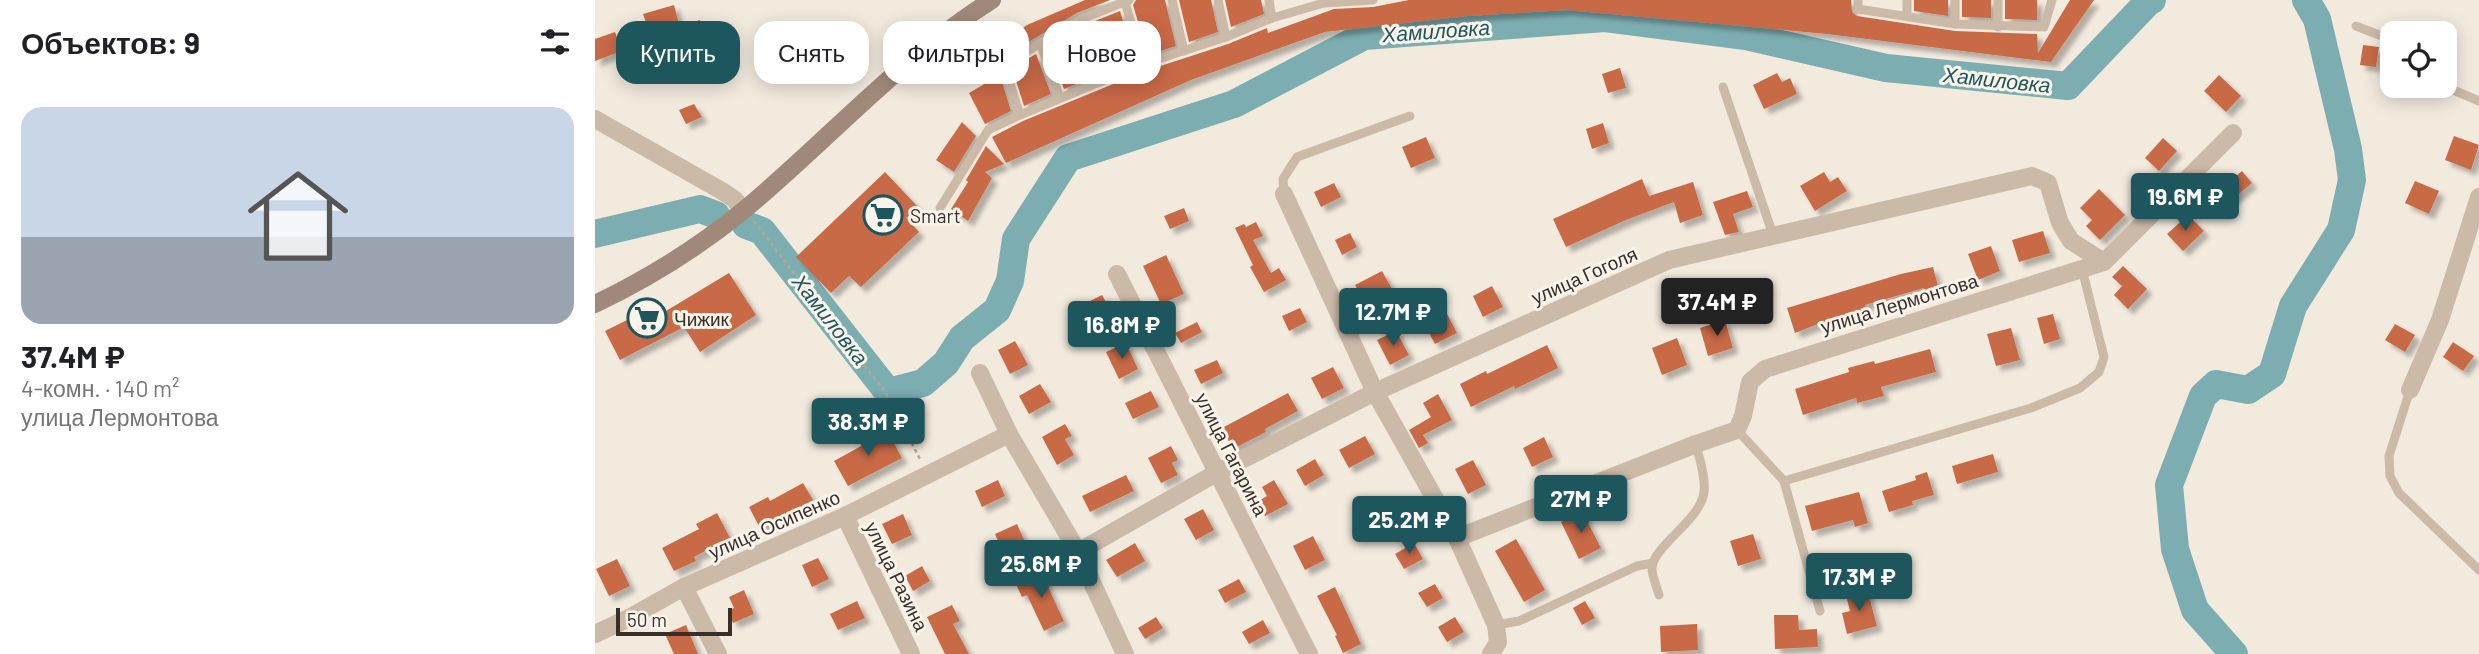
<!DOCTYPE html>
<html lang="ru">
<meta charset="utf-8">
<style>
body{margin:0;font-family:Barlow,sans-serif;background:#f6f6f6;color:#202124;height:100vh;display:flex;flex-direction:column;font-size:26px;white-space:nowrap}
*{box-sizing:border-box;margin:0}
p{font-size:23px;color:#757577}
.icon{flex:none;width:38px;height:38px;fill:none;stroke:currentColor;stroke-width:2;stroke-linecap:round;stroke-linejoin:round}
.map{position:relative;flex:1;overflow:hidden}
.drawer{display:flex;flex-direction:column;background:#fff;width:595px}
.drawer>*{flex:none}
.hud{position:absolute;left:21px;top:21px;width:665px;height:63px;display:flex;gap:14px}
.fabs{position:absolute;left:1785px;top:21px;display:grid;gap:14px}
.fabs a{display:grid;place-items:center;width:77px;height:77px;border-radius:14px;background:#fff;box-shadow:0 4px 18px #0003;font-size:35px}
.scale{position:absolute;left:21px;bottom:18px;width:116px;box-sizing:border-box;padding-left:7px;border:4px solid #392f29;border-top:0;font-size:19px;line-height:24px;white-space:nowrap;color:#392f29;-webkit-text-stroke:5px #fbf4eb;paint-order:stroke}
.price{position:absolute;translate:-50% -60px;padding:0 16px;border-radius:7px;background:#1d565c;color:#fff;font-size:23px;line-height:46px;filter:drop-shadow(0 2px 4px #0008)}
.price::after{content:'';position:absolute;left:50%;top:42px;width:21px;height:16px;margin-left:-10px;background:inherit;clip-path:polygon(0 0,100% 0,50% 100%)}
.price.active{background:#222;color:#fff}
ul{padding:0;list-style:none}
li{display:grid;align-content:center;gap:14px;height:371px;padding:0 21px}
li span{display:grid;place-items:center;height:217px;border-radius:21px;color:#555}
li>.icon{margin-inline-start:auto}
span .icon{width:126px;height:126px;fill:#fffc;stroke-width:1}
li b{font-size:30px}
h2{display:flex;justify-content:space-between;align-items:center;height:84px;padding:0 21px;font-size:30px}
.pill{padding:0 24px;border-radius:21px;background:#fff;box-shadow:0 4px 18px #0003;font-size:24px;line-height:63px}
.pill.active{background:#1d565c;color:#fff}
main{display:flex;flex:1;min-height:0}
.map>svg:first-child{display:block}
</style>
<main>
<section class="drawer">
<h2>Объектов: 9<svg class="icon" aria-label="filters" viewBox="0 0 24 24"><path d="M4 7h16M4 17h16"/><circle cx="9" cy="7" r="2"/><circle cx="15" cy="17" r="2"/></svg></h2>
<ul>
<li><span style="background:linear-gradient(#c9d6e8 60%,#9aa5b1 0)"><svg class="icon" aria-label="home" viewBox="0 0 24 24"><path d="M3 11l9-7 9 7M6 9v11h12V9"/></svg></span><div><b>37.4M ₽</b><p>4-комн. · 140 m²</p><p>улица Лермонтова</p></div></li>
</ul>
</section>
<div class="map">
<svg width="1884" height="654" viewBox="0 0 1884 654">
<defs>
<filter id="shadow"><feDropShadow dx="5.5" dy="5.5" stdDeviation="2" flood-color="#0004"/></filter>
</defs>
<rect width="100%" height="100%" fill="#f3eade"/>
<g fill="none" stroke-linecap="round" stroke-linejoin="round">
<!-- river -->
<g stroke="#7cadb1" stroke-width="28">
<path d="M151 225 167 231 293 392 328 383 351 363 367 338 402 310 415 281 421 239 473 158 639 104 769 36 1010 18 1151 36 1291 68 1473 86 1554 1 1557 0"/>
<path d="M0 234 105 209 121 215"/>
<path d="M1639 654 1600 610 1580 549 1574 485 1608 396 1621 384 1653 390 1677 374 1698 306 1746 230 1757 180 1753 149 1722 19 1711 0"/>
</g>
</g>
<!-- building -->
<g fill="#c96b46" filter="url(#shadow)">
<path d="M490 0H515L482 13 405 59 402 65 393 53 432 25Z"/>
<path d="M541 0H570L581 46 553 55 538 5Z"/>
<path d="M584 0H616L623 32 594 42Z"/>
<path d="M630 0H666L669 14 636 27Z"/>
<path d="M814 0H1256L1257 12 1262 16 1360 31 1442 34 1443 53 1475 0H1499L1456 62 1232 34 972 10 872 16 730 32 596 80 411 163 397 137 428 121 550 71 633 44 672 28 673 33 739 9 778 7Z"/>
<path d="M1319 0H1353V16L1319 11Z"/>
<path d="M1367 0H1396V18L1367 17Z"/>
<path d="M1410 0H1442V20L1410 19Z"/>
<path d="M79 5 84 24 54 32 48 14Z"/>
<path d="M525 11 540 60 509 72 495 23Z"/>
<path d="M105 20 114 47 92 54 83 27Z"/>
<path d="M482 30 496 78 469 89 454 46Z"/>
<path d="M20 32 27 51 0 61V39Z"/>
<path d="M1768 45 1784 47 1781 67 1765 65Z"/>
<path d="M441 54 456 94 429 106 417 68Z"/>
<path d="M1025 68 1031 88 1013 93 1007 74Z"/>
<path d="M1182 73 1187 82 1195 78 1202 94 1169 109 1158 85Z"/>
<path d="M405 75 416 111 390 124 374 93Z"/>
<path d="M1624 75 1646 96 1631 112 1609 91Z"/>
<path d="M99 104 107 117 91 124 84 110Z"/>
<path d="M367 122 381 136 359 172 341 160Z"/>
<path d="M1008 123 1014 143 997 149 991 129Z"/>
<path d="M1859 136 1884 145 1876 170 1850 160Z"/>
<path d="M831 137 840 158 816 168 807 147Z"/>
<path d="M1568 138 1582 151 1564 171 1550 158Z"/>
<path d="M391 146 409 164 390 172 397 178 373 221 356 209 373 182 371 180Z"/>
<path d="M1647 171 1657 183 1633 203 1623 191Z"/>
<path d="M290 172 323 207 311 218 324 232 266 287 254 276 236 293 201 257Z"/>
<path d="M1229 172 1235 182 1243 177 1252 191 1220 211 1205 186Z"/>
<path d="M1047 179 1054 196 1098 182 1108 215 1085 223 1079 202 1031 220 971 247 958 219Z"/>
<path d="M1820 181 1844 191 1834 214 1810 203Z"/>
<path d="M739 183 746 197 726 207 719 192Z"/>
<path d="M1504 189 1530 215 1505 240 1491 226 1497 220 1485 208Z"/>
<path d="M1152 191 1158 207 1138 214 1144 232 1130 235 1118 202Z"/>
<path d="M589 208 594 221 575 229 569 216Z"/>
<path d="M1593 215 1609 231 1588 251 1572 234Z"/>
<path d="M661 222 668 236 658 240 676 273 684 268 691 280 669 292 655 267 658 265 640 228 649 224 651 227Z"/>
<path d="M1448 231 1455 253 1424 262 1417 240Z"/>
<path d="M755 233 762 247 747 255 740 240Z"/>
<path d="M1396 246 1405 271 1383 280 1373 254Z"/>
<path d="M571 255 589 294 566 304 548 266Z"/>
<path d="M1528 266 1552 289 1533 309 1519 295 1527 286 1517 277Z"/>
<path d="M1338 267 1344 290 1331 294 1329 288 1270 305 1272 312 1223 324 1200 333 1192 308 1306 274Z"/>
<path d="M787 271 797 289 770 303 760 285Z"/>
<path d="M134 273 161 315 105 352 89 327 25 360 10 331 56 308 61 317Z"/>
<path d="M897 286 908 307 888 317 878 296Z"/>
<path d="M507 295 518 315 498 325 487 305Z"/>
<path d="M705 308 712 322 694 331 687 316Z"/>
<path d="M851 312 862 333 840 344 829 323Z"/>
<path d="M1458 314 1465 339 1449 344 1442 318Z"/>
<path d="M1130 320 1138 348 1113 356 1105 328Z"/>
<path d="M602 322 607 332 586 343 580 333Z"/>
<path d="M1800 324 1820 335 1810 352 1790 340Z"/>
<path d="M1416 328 1425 360 1401 366 1392 334Z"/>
<path d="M801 331 814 355 795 365 782 340Z"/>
<path d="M1082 338 1092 365 1067 375 1057 348Z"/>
<path d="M420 341 433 365 415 374 403 350Z"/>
<path d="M1858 342 1879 356 1868 371 1848 357Z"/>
<path d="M531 343 543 369 524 379 511 352Z"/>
<path d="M952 345 963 368 920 389 919 386 876 407 865 384 891 371 892 374Z"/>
<path d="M1335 349 1341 372 1286 387 1289 396 1262 403 1261 398 1208 415 1200 389 1254 372 1253 368 1279 361 1280 364Z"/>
<path d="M622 360 628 373 606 384 599 370Z"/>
<path d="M738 367 749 388 727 399 716 378Z"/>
<path d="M445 384 456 402 434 414 424 396Z"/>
<path d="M556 391 564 407 538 419 530 403Z"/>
<path d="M693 393 703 411 670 429 671 432 638 449 627 428Z"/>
<path d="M843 394 857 420 828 435 833 443 824 448 814 430 836 417 828 403Z"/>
<path d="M470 424 477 436 470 439 479 455 462 465 447 437Z"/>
<path d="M291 429 307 458 253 486 239 461 277 440 276 438Z"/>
<path d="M770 436 780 454 754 468 744 450Z"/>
<path d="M949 437 958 457 937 467 928 448Z"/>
<path d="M576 446 583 460 577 463 583 475 566 483 553 458Z"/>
<path d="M1398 454 1403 472 1362 484 1357 466Z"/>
<path d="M720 459 729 475 710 486 701 470Z"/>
<path d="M878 460 891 485 873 494 860 469Z"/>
<path d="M1332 472 1339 495 1317 501 1318 505 1294 512 1287 491 1321 480 1320 476Z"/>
<path d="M531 475 539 491 495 512 487 496Z"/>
<path d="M403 480 410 496 387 507 380 491Z"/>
<path d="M679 480 693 504 670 516 662 502 672 496 667 487Z"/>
<path d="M208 483 218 500 165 528 154 507 173 497 175 501Z"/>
<path d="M1264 492 1273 523 1260 527 1258 520 1217 531 1210 506Z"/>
<path d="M799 498 809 518 788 528 779 508Z"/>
<path d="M608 509 619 530 601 540 589 519Z"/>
<path d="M987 511 1006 548 984 559 966 522Z"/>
<path d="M122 513 135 538 99 557 101 561 79 571 67 548 104 529 101 524Z"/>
<path d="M308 514 317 535 297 544 287 524Z"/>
<path d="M422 524 430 542 408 552 400 534Z"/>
<path d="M1158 534 1166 559 1143 566 1135 541Z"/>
<path d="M718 536 730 560 710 570 698 546Z"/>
<path d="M921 539 950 590 929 602 900 551Z"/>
<path d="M540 543 550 561 522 577 511 560Z"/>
<path d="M819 543 828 559 809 569 800 554Z"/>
<path d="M223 558 234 579 217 587 207 565Z"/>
<path d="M22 559 35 586 14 596 1 569Z"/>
<path d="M327 566 335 581 318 591 310 576Z"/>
<path d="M445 570 469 621 449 631 432 595 427 597 420 582Z"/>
<path d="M644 579 651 592 630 603 623 590Z"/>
<path d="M840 584 848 598 832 607 823 593Z"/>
<path d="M740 587 766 644 748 653 740 636 742 635 722 596Z"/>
<path d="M1272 589 1282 626 1252 634 1247 613 1255 611 1251 595Z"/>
<path d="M149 590 159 614 138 623 133 611 139 608 134 597Z"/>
<path d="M262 601 270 618 243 630 235 614Z"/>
<path d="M990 601 1000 618 987 625 978 608Z"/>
<path d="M357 605 365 621 358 624 374 654H350L332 617Z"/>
<path d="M1179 615H1203L1204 630 1222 629 1223 647 1180 649Z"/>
<path d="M561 617 568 628 550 639 543 628Z"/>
<path d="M860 617 869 632 852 642 843 627Z"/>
<path d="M668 620 675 633 654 644 647 632Z"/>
<path d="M1102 624 1103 650 1066 652 1065 626Z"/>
<path d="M91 625 103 654H79L70 634Z"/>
</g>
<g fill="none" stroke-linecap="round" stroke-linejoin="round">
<!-- path -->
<path stroke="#b8a593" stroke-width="2.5" stroke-dasharray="3.5 3.5" stroke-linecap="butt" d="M159 221 290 392 325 459"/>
<!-- service -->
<g stroke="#ccbaa9" stroke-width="9">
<path d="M577 0 589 51"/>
<path d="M623 0 631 37"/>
<path d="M674 0 677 18"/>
<path d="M1263 0V9L1360 24 1449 27 1457 0"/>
<path d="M1360 0V24"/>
<path d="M1403 0V27"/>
<path d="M530 2 548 64"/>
<path d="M1312 16V0"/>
<path d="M486 19 505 82"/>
<path d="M1761 26 1797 40"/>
<path d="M445 43 465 98"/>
<path d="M1849 86 1884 101"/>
<path d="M1128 87 1178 235"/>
<path d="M425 115 409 65 486 19 534 0"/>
<path d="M689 194 688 179 702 157 815 116"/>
<path d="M345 208 393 130 425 115 548 64 631 37 677 18 729 3 778 0"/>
<path d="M1815 390 1794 456 1795 476 1804 493 1884 570"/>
<path d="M1142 430 1189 481 1225 611"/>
<path d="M1189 481 1436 408 1485 388 1504 372 1509 357 1487 269"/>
<path d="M1064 595C1062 587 1057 577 1057 568 1058 546 1106 520 1109 492 1111 477 1104 458 1101 444"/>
<path d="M901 625 924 621 1042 566 1058 563"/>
</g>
<!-- minor -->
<g stroke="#ccbaa9" stroke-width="18">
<path d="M0 119 127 191 139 199 149 210"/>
<path d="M689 194 780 392 862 538 901 625 903 642 896 654"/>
<path d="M522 274 714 654"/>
<path d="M385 373 414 434 483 552 530 654"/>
<path d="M1815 390 1845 320 1884 197"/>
<path d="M250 516 316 654"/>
<path d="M862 538 1101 444 1142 430 1148 416 1155 382 1170 369 1509 262 1638 133"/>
<path d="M483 552 623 472 780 392 1074 260 1437 176 1453 183 1465 223 1476 241 1509 262"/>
<path d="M89 587 123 654"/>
<path d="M0 634 32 619 89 587 250 516 414 434"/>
</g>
<!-- secondary -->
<path stroke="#a0897a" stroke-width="18" d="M0 304C52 279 104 247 149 210 232 141 305 58 397 0"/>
</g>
<!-- icons -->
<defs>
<g id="supermarket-ring" transform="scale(2.0125)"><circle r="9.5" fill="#fbf4eb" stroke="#1d565c" stroke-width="1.5"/><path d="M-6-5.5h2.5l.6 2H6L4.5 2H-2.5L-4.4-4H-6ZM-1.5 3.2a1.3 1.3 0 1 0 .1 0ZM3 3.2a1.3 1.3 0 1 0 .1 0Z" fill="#1d565c"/></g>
</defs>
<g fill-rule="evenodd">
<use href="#supermarket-ring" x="288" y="215"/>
<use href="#supermarket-ring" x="52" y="318"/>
</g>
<g text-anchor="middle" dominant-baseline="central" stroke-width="6" stroke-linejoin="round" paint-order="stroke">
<!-- poi labels -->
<g font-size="19" fill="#392f29" stroke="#fbf4eb" text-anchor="start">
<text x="315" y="215">Smart</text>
<text x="79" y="318">Чижик</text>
</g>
<!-- street labels -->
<g font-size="19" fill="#392f29" stroke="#fbf4eb">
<text transform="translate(989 275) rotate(-24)">улица Гоголя</text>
<text transform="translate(1304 303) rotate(-17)">улица Лермонтова</text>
<text transform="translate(637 454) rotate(63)">улица Гагарина</text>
<text transform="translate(179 524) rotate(-24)">улица Осипенко</text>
<text transform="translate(302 576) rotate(64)">улица Разина</text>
</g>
<!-- water labels -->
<g font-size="21" font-style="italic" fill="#1d565c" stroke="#fbf4eb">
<text transform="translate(841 30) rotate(-4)">Хамиловка</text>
<text transform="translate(1402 79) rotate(6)">Хамиловка</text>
<text transform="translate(236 319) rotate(52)">Хамиловка</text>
</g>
</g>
</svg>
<div class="fabs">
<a><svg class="icon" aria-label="locate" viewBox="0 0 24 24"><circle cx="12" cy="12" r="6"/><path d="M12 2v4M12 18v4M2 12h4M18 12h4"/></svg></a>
</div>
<div class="scale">50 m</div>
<b class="price" style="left:1590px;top:233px">19.6M ₽</b>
<b class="price active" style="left:1122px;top:338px">37.4M ₽</b>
<b class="price" style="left:798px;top:348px">12.7M ₽</b>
<b class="price" style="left:527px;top:361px">16.8M ₽</b>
<b class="price" style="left:273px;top:458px">38.3M ₽</b>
<b class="price" style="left:986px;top:535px">27M ₽</b>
<b class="price" style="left:814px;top:556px">25.2M ₽</b>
<b class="price" style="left:446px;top:600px">25.6M ₽</b>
<b class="price" style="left:1264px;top:613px">17.3M ₽</b>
<div class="hud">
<a class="pill active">Купить</a>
<a class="pill">Снять</a>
<a class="pill">Фильтры</a>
<a class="pill">Новое</a>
</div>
</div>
</main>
